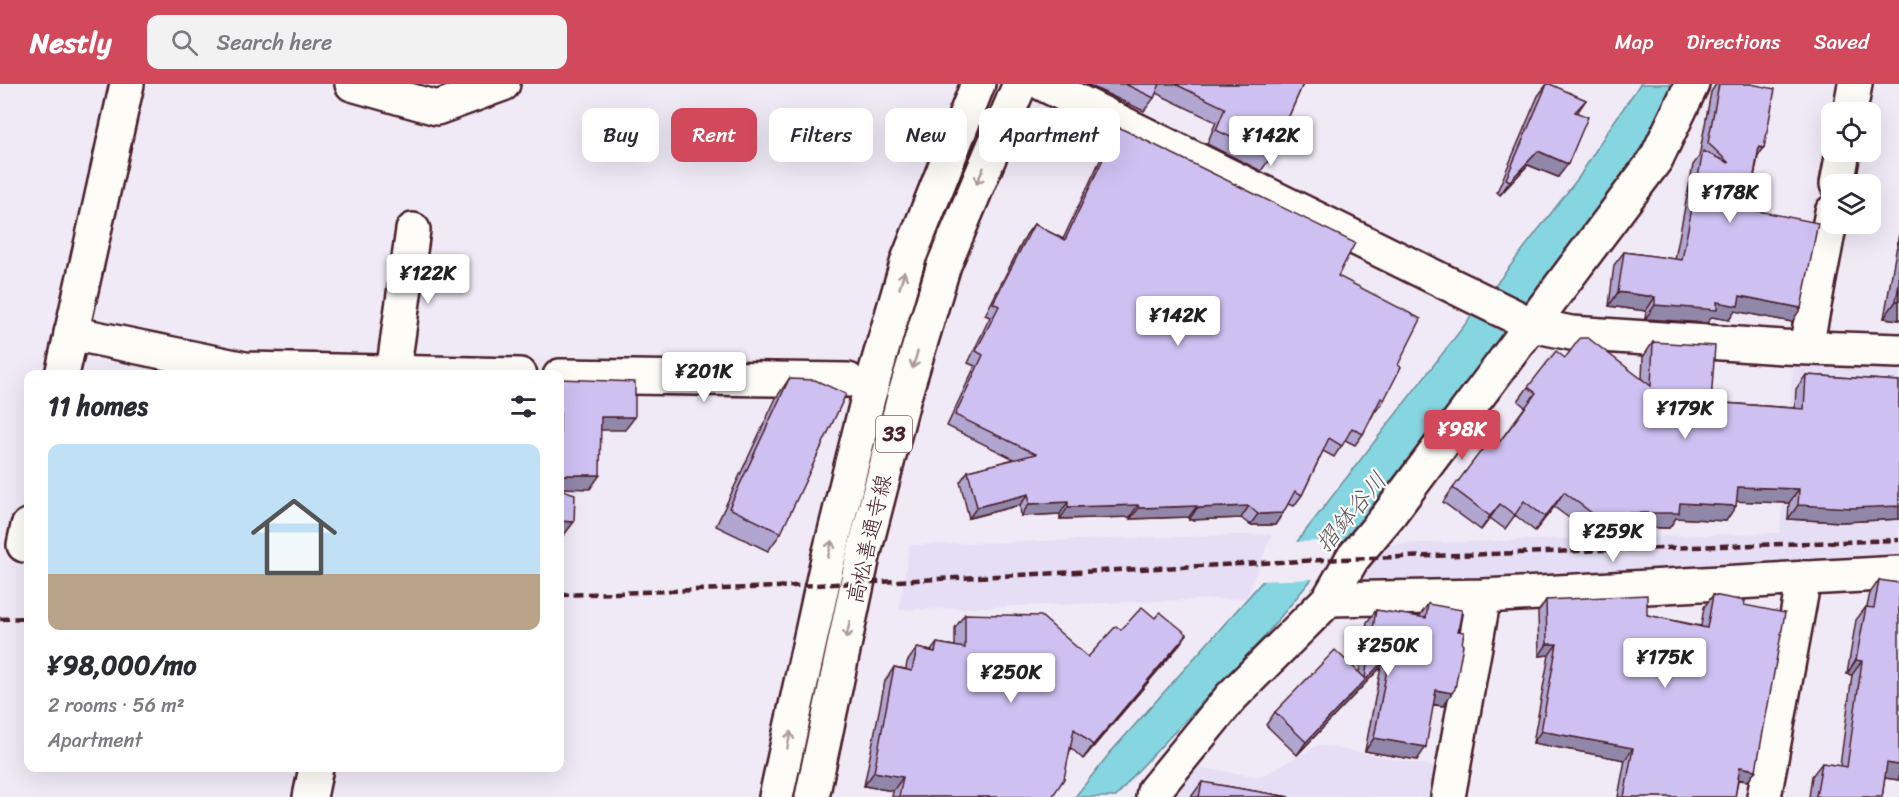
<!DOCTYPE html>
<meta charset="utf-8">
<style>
body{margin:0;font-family:Sriracha,"Klee One",sans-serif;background:#f2f2f3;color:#2b2b33;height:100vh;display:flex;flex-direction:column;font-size:22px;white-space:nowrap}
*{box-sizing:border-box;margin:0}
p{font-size:20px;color:#7c7c81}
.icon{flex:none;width:33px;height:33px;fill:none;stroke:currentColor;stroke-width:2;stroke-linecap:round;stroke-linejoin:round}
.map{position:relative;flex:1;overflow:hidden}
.drawer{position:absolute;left:24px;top:286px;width:540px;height:402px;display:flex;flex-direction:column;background:#fff;border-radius:12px;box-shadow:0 6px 24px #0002}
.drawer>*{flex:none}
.guide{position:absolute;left:582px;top:24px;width:570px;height:54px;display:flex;gap:12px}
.tools{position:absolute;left:1821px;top:18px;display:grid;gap:12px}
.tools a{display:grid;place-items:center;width:60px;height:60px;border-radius:12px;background:#fff;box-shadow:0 6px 24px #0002;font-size:30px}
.price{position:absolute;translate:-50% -51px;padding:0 14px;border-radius:6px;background:#fff;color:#222;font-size:20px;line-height:39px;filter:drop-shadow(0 2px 3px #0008)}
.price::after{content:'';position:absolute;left:50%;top:36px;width:18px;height:14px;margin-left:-9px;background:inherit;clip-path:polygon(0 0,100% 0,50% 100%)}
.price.on{background:#d1495b;color:#fff}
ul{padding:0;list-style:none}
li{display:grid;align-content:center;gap:12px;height:318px;padding:0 24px}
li+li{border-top:2px solid #e1e1e2}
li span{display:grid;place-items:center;height:186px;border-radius:12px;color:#555}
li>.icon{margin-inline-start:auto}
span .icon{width:108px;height:108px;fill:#fffc;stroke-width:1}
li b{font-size:26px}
h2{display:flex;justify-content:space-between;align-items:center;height:72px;padding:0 24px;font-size:26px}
.pill{padding:0 21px;border-radius:12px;background:#fff;box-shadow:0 6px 24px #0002;font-size:21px;line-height:54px}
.pill.on{background:#d1495b;color:#fff}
header{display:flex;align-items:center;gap:36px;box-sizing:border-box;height:84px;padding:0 30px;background:#d1495b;color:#fff}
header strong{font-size:28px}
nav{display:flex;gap:33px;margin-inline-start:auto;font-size:21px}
.search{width:420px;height:54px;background:#f2f2f3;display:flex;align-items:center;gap:15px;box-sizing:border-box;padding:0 21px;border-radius:12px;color:#7c7c81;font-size:22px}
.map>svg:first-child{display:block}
</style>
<header>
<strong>Nestly</strong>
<div class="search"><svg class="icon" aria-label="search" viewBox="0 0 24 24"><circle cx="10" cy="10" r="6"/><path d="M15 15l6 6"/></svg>Search here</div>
<nav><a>Map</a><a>Directions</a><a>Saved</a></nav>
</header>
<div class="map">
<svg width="1899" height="713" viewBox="0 0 1899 713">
<rect width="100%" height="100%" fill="#efeaf6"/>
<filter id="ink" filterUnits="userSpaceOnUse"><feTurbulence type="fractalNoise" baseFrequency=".0167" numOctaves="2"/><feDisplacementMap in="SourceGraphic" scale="12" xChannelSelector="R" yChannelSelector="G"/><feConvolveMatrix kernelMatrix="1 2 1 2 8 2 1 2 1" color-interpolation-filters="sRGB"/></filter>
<g filter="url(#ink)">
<!-- built -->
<g fill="#e5def5">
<path d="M1794 272 1899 279V479L1368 500 1360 489 1387 460 1780 449Z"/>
<path d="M1272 450 1246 514 899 526 910 461Z"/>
<path d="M1319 661 1442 684 1437 713H1166L1188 682 1260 693Z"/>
</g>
<!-- water -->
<path fill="#85d6e0" stroke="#6d8d98" stroke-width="1.5" d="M1640 0H1683L1633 75 1500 255 1360 437 1263 554 1134 691 1116 713H1075L1109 670 1293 463 1579 93 1607 48Z"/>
<!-- pier -->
<path fill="#efeaf6" d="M1348 456 1316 495 1259 497 1293 458Z"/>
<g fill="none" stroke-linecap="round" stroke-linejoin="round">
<!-- street casing -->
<g stroke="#4a1f2b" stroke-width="38">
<g id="street">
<path d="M352 0 437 24 503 0"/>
<path d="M1043 0 1532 241 1571 249 1783 263 1899 267"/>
<path d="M1850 28 1855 0"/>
<path d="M1837 100 1843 68"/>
<path d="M71 249 245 285 520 291"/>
<path d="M1806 263 1832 128"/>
<path d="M393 289 413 146"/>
<path d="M62 291 127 0"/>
<path d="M560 292 848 296"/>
<path d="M24 461 28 442"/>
<path d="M1329 515 1484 512 1899 489"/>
<path d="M310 713 316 684"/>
<path d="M1153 713 1154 707 1231 613 1329 515 1352 475 1388 432 1656 75 1692 0"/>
<path d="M1448 713 1484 512"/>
<path d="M1764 713 1804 494"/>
</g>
</g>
<!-- primary casing -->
<g stroke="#4a1f2b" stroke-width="38">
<g id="primary">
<path d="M776 713 826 484 868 314 908 176 978 0"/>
<path d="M812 713 863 472 904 313 944 181 1020 0"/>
</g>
</g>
<!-- street -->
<use href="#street" stroke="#fdfcf7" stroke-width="33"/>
<!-- primary -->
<use href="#primary" stroke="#fdfcf7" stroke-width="33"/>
<!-- rail -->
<g stroke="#4a1f2b" stroke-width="4.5" stroke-dasharray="9 4.5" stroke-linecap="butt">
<path d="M560 511 775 503 1342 475 1899 456"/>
<path d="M0 535 28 534"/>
</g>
</g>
<!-- wall -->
<g fill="#b1a6d0" stroke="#4a1f2b" stroke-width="1.5">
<path d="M1086 0H1303L1271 73 1261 87 1207 60 1216 38 1156 9 1154 14 1144 27Z"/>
<path d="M1547 0 1586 16 1577 29 1558 93 1528 81 1500 111 1497 108 1538 12Z"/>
<path d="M1716 0H1751L1758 73 1748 125 1792 238 1735 227 1729 236 1712 233 1707 239 1645 235 1646 227 1609 222 1614 181 1624 168 1675 175 1693 81 1699 73 1711 8Z"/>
<path d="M1118 43 1338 192 1398 281 1384 316 1376 327H1375L1363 350 1355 361 1345 356 1334 373 1323 367 1302 411 1294 422 1288 420 1275 441H1250L1241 434 1189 436V433L1130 435V433L1060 435V430L1021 432 1020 421 969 434 960 398 968 387 1014 375 947 342 975 282 968 279 990 233 985 231 1026 151 1034 140 1063 155 1110 55Z"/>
<path d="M1899 150V236L1884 234Z"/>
<path d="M1653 258 1711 318 1795 324 1796 305 1806 291 1899 297V435L1842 438 1788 435 1789 419 1737 417 1726 437 1676 434 1669 444 1602 443 1595 453 1554 423 1535 447 1515 431 1505 445 1490 434 1481 446 1443 418 1453 404 1495 364 1525 323 1518 317 1528 303 1565 274 1642 295 1643 273Z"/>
<path d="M789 295 781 449 768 467 716 442 776 314Z"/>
<path d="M1879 496 1899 696 1885 694 1882 713H1809L1812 692 1822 679 1840 682 1852 591 1847 590 1856 536 1866 523H1867L1870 509Z"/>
<path d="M1713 511 1744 521 1756 686 1748 697 1738 696 1735 713H1618L1625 676 1533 659 1549 571 1539 572 1538 528 1546 516 1647 531 1701 542 1704 523Z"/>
<path d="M1428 520 1443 622 1433 621 1417 676 1365 667 1381 583 1297 671 1266 641 1275 628 1359 588 1367 538 1376 526 1419 533Z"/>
<path d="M965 530 1088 573 1121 546 1177 564 1083 675 1071 664 1052 713H892L893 707 864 702 885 597 894 583 906 585 907 578 917 564 931 567 937 559 955 562V544Z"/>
<path d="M1202 698 1289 713H1191Z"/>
</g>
<!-- shaded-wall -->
<g fill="#9087a9" stroke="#4a1f2b" stroke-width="1.5">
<path d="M1759 63 1764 64 1754 77Z"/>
<path d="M1538 67 1568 80 1558 93 1528 81 1500 111 1510 97Z"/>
<path d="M1618 208 1655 213 1646 227 1609 222Z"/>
<path d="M1740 212 1801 224 1792 238 1735 227 1729 236 1712 233 1707 239 1645 235 1655 221 1717 218Z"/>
<path d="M1896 217H1899V236L1884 234Z"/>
<path d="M601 333H635L625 346H592Z"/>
<path d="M560 391H600L590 405 560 404Z"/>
<path d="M1738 403 1799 405 1789 419 1728 417Z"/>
<path d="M1564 408 1554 423 1535 447 1545 433Z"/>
<path d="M1029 410 1020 421 969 434 977 423Z"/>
<path d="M1068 418 1060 430 1021 432 1029 420Z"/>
<path d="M1680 419 1736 422 1726 437 1676 434 1669 444 1602 443 1595 453 1612 429Z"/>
<path d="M1500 420 1490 434 1481 446 1490 432Z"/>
<path d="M1138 421 1130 433 1060 435 1068 423Z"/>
<path d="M1798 421 1899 422V435L1842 438 1788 435Z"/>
<path d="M1197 422 1189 433 1130 435 1139 424Z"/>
<path d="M1249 422 1241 434 1189 436 1197 424Z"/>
<path d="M1283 429 1275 441H1250L1258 430Z"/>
<path d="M560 437 574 438 564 451H560Z"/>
<path d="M1187 550 1177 564 1083 675 1093 661Z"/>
<path d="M1547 560H1557L1549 571 1539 572Z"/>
<path d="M1390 570 1381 583 1297 671 1306 658Z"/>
<path d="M1856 576 1862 577 1852 591 1847 590Z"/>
<path d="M1436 606 1452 609 1443 622 1426 619Z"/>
<path d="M1541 647 1633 664 1625 676 1533 659Z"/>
<path d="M1374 654 1426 663 1417 676 1365 667Z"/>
<path d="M1887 679 1899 681V696L1877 693Z"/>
<path d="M1740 683 1756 686 1748 697 1732 694Z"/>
<path d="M874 688 903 693 893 707 864 702Z"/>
</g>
<!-- building -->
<g fill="#cec1f2" stroke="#4a1f2b" stroke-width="1.5">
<path d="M1125 0H1160L1154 14Z"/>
<path d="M1175 0H1303L1271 73 1216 46 1225 24Z"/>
<path d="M1547 0H1550L1586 16 1575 28 1588 33 1568 80 1538 67 1510 97 1506 95Z"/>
<path d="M1719 0H1751L1775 5 1764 64 1759 63 1748 125 1818 139 1801 224 1740 212 1738 222 1717 218V226L1655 221V213L1618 208 1624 168 1682 176 1703 67 1729 79 1708 59Z"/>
<path d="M1118 43 1355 159 1338 192 1421 235 1398 281 1401 283 1384 316 1381 314 1363 350 1352 344 1342 362 1329 354 1302 411 1295 407 1283 429 1258 430 1249 422 1197 424V422L1139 424 1138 421 1068 423V418L1029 420V410L977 423 968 387 1036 370 955 331 983 271 976 267 999 222 993 219 1034 140 1065 156Z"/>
<path d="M1899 200V217H1896Z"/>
<path d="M1580 254H1588L1651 302 1653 258 1715 262 1711 318 1804 325 1806 291 1899 297V422L1852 424 1798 421 1799 405 1738 403 1736 422 1680 419 1679 429H1612L1605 439 1564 408 1545 433 1524 417 1515 431 1500 420 1490 432 1453 404 1487 359 1495 364 1536 309 1528 303 1556 267 1565 274Z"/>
<path d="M560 295 635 298V333H601L600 391H560Z"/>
<path d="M789 295 815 296 846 310 781 449 729 424Z"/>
<path d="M560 405 575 410 574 438 560 437Z"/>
<path d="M1879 496 1899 499V681L1887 679 1882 713H1821L1816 712 1822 679 1847 683 1862 577 1856 576 1866 523 1874 524Z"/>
<path d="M1647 511V531L1707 544 1713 511 1745 517 1744 521 1785 529 1756 686 1740 683 1735 713H1624L1633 664 1541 647 1557 560H1547L1546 516Z"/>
<path d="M1428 520 1462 526 1458 547 1464 548 1462 560 1463 561 1455 605 1452 609 1436 606 1426 663 1374 654 1390 570 1306 658 1275 628 1335 566 1365 594 1376 526 1426 534Z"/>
<path d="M1142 523 1155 534 1160 528 1187 550 1093 661 1074 645 1064 695 1052 713H899L903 693 874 688 894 583 912 587 917 564 935 568 937 559 965 564V530L1041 532 1088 573 1116 542 1121 546Z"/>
<path d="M1202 698 1289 713H1199Z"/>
</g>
<!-- one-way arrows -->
<defs><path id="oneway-shaft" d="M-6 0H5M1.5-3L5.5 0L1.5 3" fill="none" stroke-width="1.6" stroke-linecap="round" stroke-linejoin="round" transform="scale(1.5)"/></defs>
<g stroke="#ac999b">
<use href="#oneway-shaft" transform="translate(980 92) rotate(113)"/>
<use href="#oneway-shaft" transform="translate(902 196) rotate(-74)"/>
<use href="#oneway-shaft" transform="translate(915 276) rotate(107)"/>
<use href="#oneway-shaft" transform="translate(830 465) rotate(-76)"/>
<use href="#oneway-shaft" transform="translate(848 546) rotate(102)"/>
<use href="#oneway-shaft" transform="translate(789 656) rotate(-78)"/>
</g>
</g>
<g text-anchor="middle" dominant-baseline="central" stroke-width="4.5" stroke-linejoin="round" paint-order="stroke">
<!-- shield labels -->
<rect fill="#fdfcf7" stroke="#806168" stroke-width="1.5" x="876" y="332" width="36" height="36" rx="4.5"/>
<g font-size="21" font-weight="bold" fill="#4a1f2b">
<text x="894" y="350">33</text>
</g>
<!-- street labels -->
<g font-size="22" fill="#4a1f2b" stroke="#fdfcf7">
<text transform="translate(869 455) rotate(-77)">高松善通寺線</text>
</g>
<!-- water labels -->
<g font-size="24" font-style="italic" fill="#5c5661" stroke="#fdfcf7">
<text transform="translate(1351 428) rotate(-50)">摺鉢谷川</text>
</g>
</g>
</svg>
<div class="tools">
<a><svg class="icon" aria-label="locate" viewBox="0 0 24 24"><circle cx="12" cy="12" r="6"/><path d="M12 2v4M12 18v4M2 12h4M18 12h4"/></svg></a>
<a><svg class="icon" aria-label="layers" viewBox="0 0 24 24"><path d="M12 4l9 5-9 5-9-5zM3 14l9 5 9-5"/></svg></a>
</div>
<b class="price" style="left:1271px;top:83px">¥142K</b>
<b class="price" style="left:1730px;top:140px">¥178K</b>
<b class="price" style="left:428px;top:221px">¥122K</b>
<b class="price" style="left:1178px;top:263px">¥142K</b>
<b class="price" style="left:704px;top:319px">¥201K</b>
<b class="price" style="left:1685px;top:356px">¥179K</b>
<b class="price on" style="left:1462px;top:377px">¥98K</b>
<b class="price" style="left:1613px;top:479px">¥259K</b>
<b class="price" style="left:1388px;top:593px">¥250K</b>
<b class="price" style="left:1665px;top:605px">¥175K</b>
<b class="price" style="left:1011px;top:620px">¥250K</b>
<div class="guide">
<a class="pill">Buy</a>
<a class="pill on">Rent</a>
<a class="pill">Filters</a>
<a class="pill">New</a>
<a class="pill">Apartment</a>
</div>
<section class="drawer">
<h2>11 homes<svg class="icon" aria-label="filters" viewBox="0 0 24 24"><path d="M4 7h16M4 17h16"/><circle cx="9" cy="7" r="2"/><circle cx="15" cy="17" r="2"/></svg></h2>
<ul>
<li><span style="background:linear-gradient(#bfe0f5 70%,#b9a48a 0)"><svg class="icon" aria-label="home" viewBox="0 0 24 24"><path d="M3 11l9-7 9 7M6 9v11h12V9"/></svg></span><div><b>¥98,000/mo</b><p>2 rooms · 56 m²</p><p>Apartment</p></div></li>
</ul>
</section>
</div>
